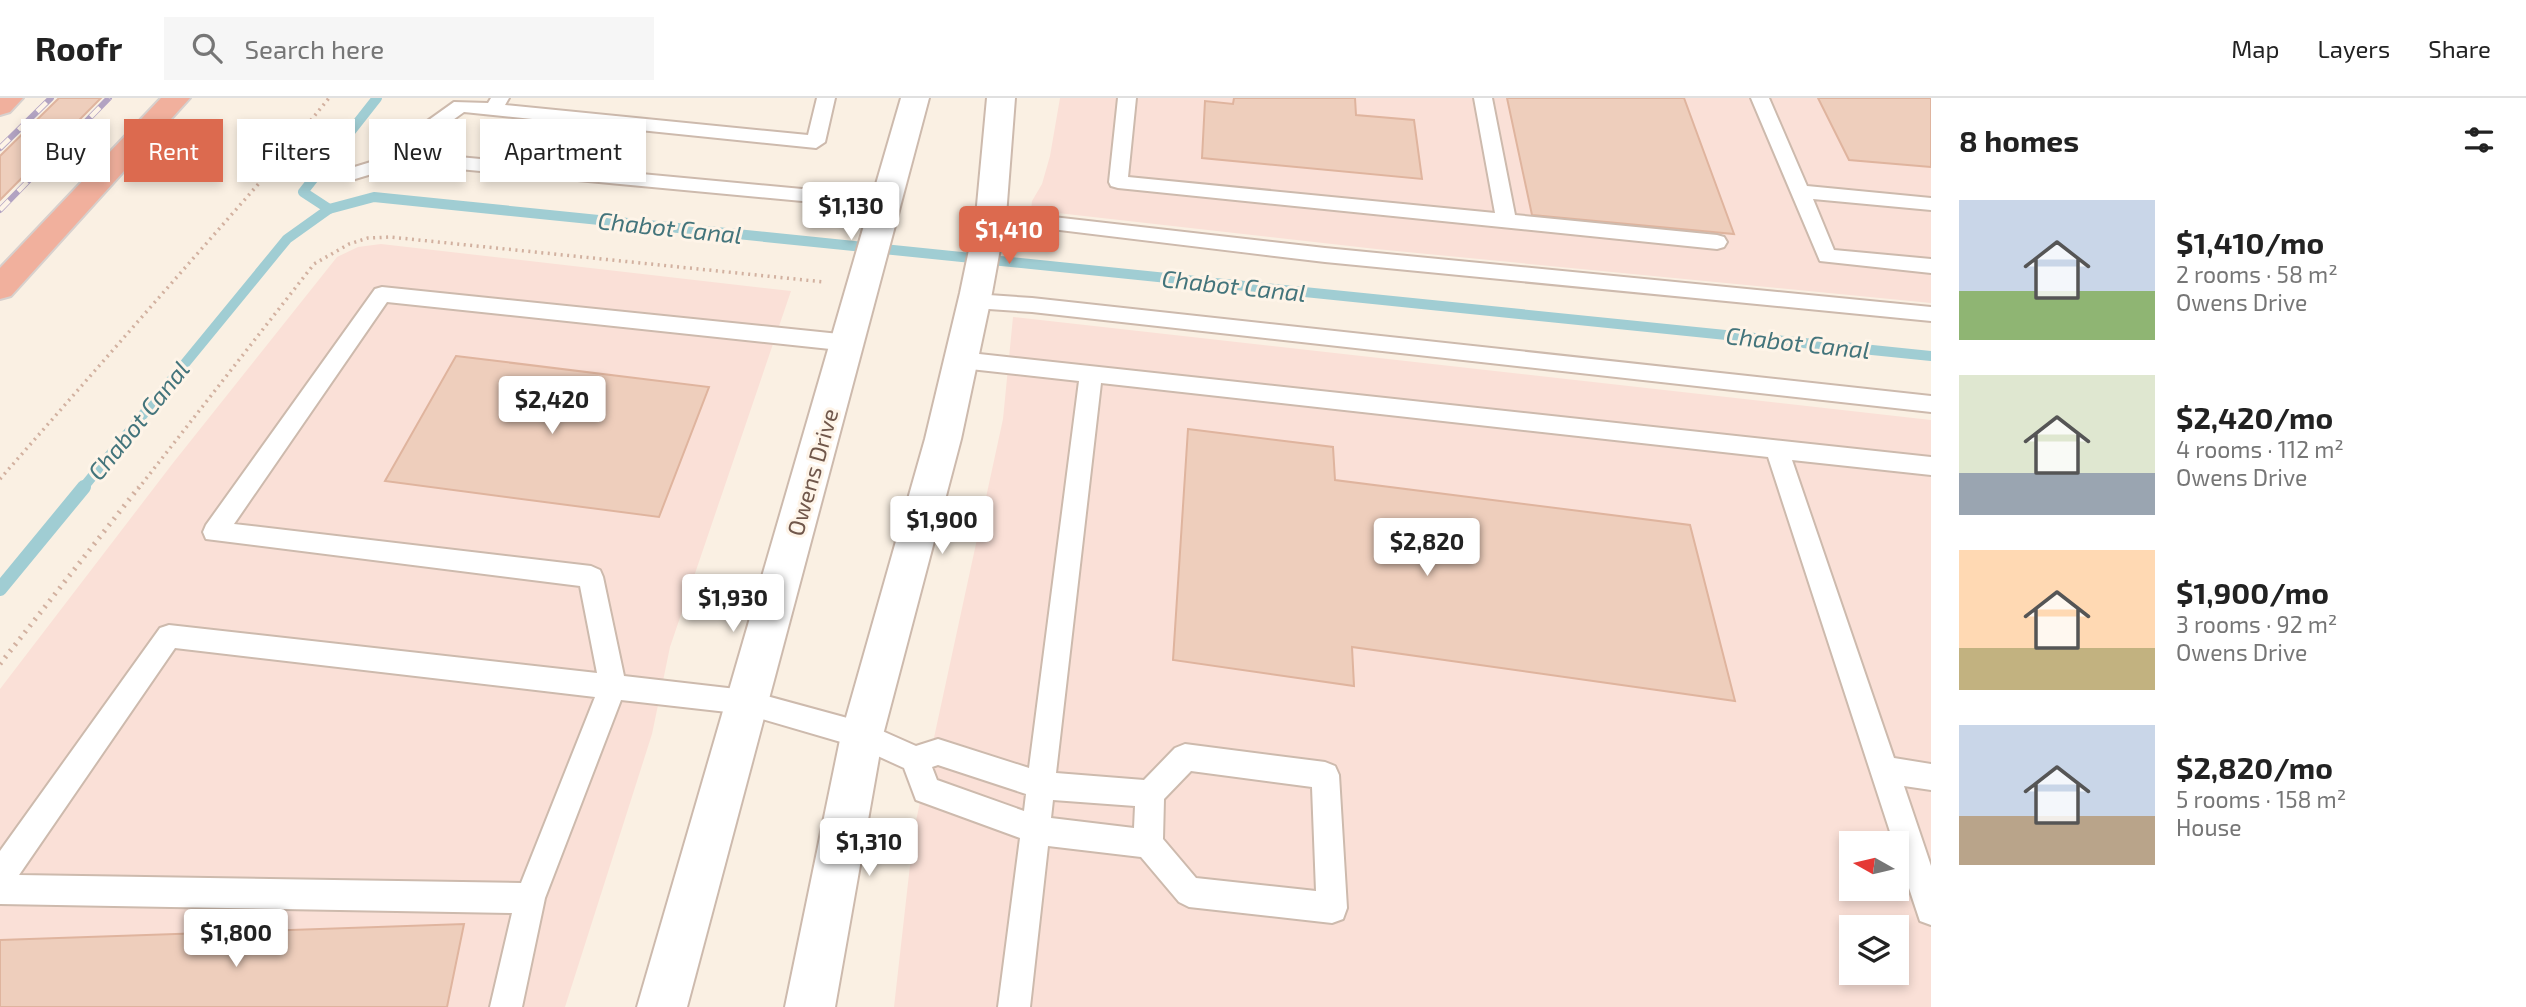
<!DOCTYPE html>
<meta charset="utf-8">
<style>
body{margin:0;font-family:"Exo 2",sans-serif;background:#f6f6f6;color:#222;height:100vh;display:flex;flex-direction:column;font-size:26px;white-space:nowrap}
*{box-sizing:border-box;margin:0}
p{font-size:23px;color:#767676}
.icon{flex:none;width:38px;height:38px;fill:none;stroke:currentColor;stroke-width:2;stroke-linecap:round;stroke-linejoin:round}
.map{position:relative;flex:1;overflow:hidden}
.side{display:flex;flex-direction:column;background:#fff;width:595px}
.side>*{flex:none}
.guide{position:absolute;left:21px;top:21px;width:665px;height:63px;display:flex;gap:14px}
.needle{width:46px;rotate:278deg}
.controls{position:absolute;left:1839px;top:733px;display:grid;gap:14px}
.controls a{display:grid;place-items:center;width:70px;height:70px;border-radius:0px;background:#fff;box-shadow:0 4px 10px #0003;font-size:35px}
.price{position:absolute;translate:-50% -60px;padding:0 16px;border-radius:7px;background:#fff;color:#222;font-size:23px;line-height:46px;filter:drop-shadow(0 2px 4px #0008)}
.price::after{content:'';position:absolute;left:50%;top:42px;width:21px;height:16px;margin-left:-10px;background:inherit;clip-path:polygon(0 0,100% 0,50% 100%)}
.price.selected{background:#dc6a4f;color:#fff}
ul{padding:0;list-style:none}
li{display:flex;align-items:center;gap:21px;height:175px;padding:0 28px}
li span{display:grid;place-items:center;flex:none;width:196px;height:140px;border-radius:0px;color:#555}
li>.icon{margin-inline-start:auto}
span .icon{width:84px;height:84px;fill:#fffc;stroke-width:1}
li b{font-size:30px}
h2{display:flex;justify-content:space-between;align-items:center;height:84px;padding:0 28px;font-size:30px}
.tag{padding:0 24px;border-radius:0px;background:#fff;box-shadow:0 4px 10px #0003;font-size:24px;line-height:63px}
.tag.selected{background:#dc6a4f;color:#fff}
header{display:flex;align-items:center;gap:42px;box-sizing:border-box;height:98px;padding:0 35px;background:#fff;border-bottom:2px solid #e0e0e0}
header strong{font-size:33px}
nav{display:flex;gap:38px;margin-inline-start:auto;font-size:24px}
.search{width:490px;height:63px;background:#f6f6f6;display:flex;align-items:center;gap:18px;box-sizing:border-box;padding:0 24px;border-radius:0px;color:#767676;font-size:26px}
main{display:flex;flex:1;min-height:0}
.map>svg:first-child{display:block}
</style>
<header>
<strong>Roofr</strong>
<div class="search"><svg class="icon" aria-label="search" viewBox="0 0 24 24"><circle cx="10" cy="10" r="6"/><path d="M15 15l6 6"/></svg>Search here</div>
<nav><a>Map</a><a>Layers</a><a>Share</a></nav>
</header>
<main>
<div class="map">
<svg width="1931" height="909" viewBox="0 0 1931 909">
<rect width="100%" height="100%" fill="#faf0e3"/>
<!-- commercial -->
<g fill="#fae0d7" fill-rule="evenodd">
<path d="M1060 0H1931V205L1376 151 1031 112 1032 103 1042 86 1050 58Z"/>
<path d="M381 146 791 193 670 549 652 636 565 909H0V591L173 365 337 159 358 149Z"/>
<path d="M1013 219 1931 322V909H894L914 732 1003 321ZM1852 746H1897V791H1852ZM1852 830H1897V875H1852Z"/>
</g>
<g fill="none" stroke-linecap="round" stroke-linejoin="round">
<!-- stream-far1 -->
<g stroke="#a0cdd3" stroke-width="10">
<path d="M329 111 303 94 377 0"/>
<path d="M82 391 287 141 329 111 374 99 1931 258"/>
</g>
<!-- stream -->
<path stroke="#a0cdd3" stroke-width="14" d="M0 491 84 389"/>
</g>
<!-- building -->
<g fill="#eecebc" stroke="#dfb49e" stroke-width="2">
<path d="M59 0H101L0 102V58Z"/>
<path d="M1234 0H1355L1356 17 1414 22 1422 81 1202 60 1205 3 1233 6Z"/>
<path d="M1507 0H1684L1734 136 1532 117Z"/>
<path d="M1818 0H1931V69L1849 62Z"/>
<path d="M456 258 709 289 659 419 385 383Z"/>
<path d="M1188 331 1333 349 1335 382 1690 427 1735 603 1352 549 1354 588 1173 562Z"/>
<path d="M464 826 447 909H0V842Z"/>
</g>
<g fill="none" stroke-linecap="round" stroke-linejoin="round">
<!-- service casing -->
<g stroke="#cdbaad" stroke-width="4">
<g id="service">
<path d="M491 0H509L505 7 808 37 817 0H835L825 44 816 50 464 14 425 42 416 55 888 99 895 101 898 105 895 109 888 111 405 66 355 81 348 79 346 75 348 71 397 56 412 34 454 4 488 5Z"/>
<path d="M1118 0H1136L1128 79 1495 115 1474 0H1492L1515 117 1717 137 1724 139 1727 144 1724 149 1717 151 1118 90 1111 88 1109 84Z"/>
<path d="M1751 0H1769L1807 88 1931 100V112L1813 101 1834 152 1931 161V175L1820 163Z"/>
<path d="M991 112 1325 150 1931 209V223L1325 164 984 123 981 118 984 113Z"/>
<path d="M382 189 849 237 857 239 860 245 857 251 849 253 387 204 234 426 591 468 600 472 603 479 624 578 745 592 862 624 916 648 938 641 1029 670 1079 283 961 270 953 268 950 262 953 256 961 254 1931 359V377L1792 362 1894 660 1931 666V692L1904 688 1931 768V827L1920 823 1897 754V746H1894L1768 359 1101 285 1056 675 1144 682 1175 650 1185 646 1325 664 1335 668 1339 677 1347 810 1343 821 1332 825 1189 809 1179 804 1141 759 1048 748 1030 909H998L1020 740 916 702 904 670 858 649 745 616 621 602 545 800 522 909H490L512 815 0 806V753L160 530 169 527 597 575 580 488 206 441 203 434 206 427 375 191ZM175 550 595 599 521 785 19 777ZM938 667 1026 696 1024 713 937 682 932 669ZM1191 673 1312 689 1316 793 1196 780 1163 741 1164 701ZM1053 702 1135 708 1134 730 1051 720Z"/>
<path d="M974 196 1032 200 1931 298V314L1032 214 974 210 967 208 964 203 967 198Z"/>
</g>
</g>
<!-- tertiary casing -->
<g stroke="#cdbaad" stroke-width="4">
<g id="tertiary">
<path d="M901 0H929L687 909H637Z"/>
<path d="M987 0H1015L1006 118 992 195 961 341 883 637 835 909H785L841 637 925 341 960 195 976 118Z"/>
</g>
</g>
<!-- motorway casing -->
<g stroke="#d7d0cd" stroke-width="4">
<g id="motorway">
<path d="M0 0H23L10 14 0 17Z"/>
<path d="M161 0H190L11 198 0 201V170Z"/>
</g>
</g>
<!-- path-far1 -->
<g stroke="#d2b1a0" stroke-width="3.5" stroke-dasharray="2 4.5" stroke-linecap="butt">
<path d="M0 381 268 75 329 0"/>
<path d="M138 391 314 166 349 146 368 140 390 139 824 184"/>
</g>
<!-- path -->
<path stroke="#d2b1a0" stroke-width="5" stroke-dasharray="2 6" stroke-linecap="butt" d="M0 566 139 389"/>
<!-- service -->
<use href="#service" fill="#fff" fill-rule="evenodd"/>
<!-- tertiary -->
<use href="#tertiary" fill="#fff" fill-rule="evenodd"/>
<!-- motorway -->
<use href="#motorway" fill="#f1b09d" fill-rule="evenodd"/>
<!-- rail casing -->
<g stroke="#b2a3c2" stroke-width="6">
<g id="rail">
<path d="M0 50 51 0"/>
<path d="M0 112 109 0"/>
</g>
</g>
<!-- rail -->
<use href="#rail" stroke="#fef4e8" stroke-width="4.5" stroke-dasharray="13" stroke-linecap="butt"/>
</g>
<g text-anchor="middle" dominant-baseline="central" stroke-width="6" stroke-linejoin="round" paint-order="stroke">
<!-- street labels -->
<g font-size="23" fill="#70574b" stroke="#fef4e8">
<text transform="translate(812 374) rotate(-74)">Owens Drive</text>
</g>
<!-- water labels -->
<g font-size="24" font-style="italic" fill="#43747b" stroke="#fef4e8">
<text transform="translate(670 129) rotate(6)">Chabot Canal</text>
<text transform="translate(1234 187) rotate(6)">Chabot Canal</text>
<text transform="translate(1798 244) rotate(6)">Chabot Canal</text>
<text transform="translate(138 322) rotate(-51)">Chabot Canal</text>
</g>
</g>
</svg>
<div class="controls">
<a><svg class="needle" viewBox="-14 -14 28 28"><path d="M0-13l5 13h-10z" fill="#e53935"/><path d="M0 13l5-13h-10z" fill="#767676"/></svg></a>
<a><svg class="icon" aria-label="layers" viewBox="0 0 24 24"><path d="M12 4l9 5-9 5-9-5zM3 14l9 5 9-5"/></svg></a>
</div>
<b class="price" style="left:851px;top:144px">$1,130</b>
<b class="price selected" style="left:1009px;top:168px">$1,410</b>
<b class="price" style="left:552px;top:338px">$2,420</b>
<b class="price" style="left:942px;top:458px">$1,900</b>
<b class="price" style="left:1427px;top:480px">$2,820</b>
<b class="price" style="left:733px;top:536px">$1,930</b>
<b class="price" style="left:869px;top:780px">$1,310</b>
<b class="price" style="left:236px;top:871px">$1,800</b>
<div class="guide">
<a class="tag">Buy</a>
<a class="tag selected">Rent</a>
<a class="tag">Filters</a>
<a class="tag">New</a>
<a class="tag">Apartment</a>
</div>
</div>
<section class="side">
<h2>8 homes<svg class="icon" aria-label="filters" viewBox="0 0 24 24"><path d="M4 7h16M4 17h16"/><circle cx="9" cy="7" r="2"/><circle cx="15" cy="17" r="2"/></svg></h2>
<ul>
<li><span style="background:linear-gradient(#c9d6e8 65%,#8fb573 0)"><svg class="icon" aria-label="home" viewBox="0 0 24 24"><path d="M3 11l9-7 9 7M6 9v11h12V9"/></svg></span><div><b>$1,410/mo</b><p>2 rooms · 58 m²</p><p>Owens Drive</p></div></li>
<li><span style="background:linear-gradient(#dfe7d0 70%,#9aa5b1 0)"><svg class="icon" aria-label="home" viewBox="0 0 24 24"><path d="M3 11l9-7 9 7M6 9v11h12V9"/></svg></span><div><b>$2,420/mo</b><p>4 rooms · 112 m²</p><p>Owens Drive</p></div></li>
<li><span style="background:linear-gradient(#ffd9b3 70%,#c2b280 0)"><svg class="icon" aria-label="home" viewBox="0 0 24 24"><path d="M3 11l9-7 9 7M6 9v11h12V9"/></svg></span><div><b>$1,900/mo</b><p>3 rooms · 92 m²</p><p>Owens Drive</p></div></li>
<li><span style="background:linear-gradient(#c9d6e8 65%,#b9a48a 0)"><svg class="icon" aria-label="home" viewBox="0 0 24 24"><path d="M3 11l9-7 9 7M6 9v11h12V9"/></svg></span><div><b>$2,820/mo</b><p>5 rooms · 158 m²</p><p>House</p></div></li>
</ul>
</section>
</main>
